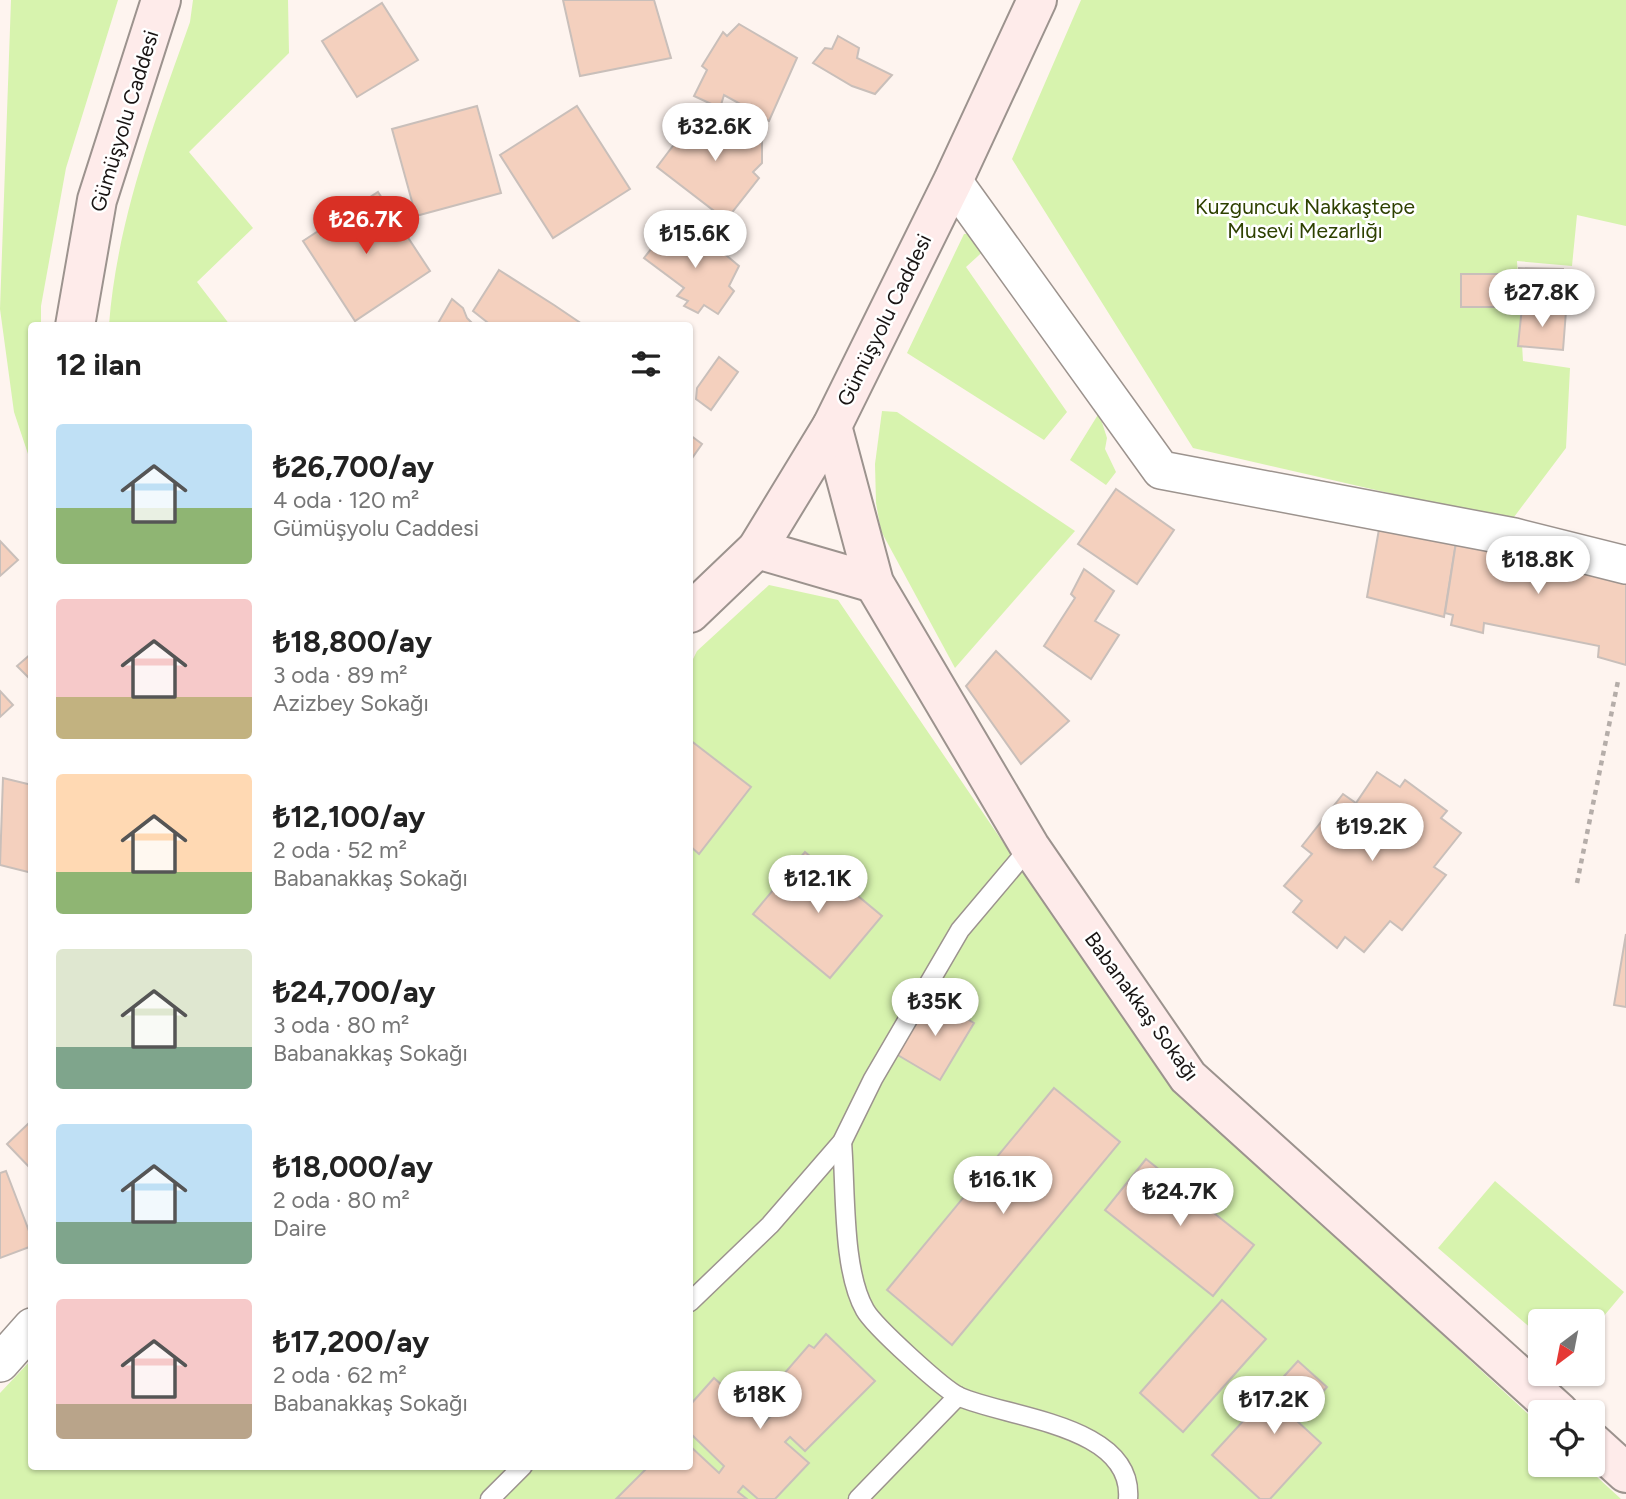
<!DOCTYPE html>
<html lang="tr">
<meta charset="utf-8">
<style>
body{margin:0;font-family:Figtree,sans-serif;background:#f6f6f6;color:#222;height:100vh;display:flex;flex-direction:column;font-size:26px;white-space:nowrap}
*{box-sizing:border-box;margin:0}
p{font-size:23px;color:#767676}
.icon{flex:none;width:38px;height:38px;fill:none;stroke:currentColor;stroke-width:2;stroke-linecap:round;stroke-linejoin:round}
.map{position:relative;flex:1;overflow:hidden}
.panel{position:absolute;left:28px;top:322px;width:665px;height:1148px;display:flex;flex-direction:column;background:#fff;border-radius:7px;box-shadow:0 2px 5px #0004}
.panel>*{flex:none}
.needle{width:46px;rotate:212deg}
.controls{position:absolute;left:1528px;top:1309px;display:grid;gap:14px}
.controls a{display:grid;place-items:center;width:77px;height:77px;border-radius:7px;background:#fff;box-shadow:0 2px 5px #0004;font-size:35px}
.price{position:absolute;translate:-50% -60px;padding:0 16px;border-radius:24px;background:#fff;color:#222;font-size:23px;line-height:46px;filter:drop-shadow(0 2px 4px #0008)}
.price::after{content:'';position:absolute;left:50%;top:42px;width:21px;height:16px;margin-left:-10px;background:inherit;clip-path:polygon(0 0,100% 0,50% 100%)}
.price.selected{background:#d93025;color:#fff}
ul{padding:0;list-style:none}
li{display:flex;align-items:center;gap:21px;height:175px;padding:0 28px}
li span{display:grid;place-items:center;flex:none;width:196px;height:140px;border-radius:7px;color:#555}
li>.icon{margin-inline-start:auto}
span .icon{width:84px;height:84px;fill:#fffc;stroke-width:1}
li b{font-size:30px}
h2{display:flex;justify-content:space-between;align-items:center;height:84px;padding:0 28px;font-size:30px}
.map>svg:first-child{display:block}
</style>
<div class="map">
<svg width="1626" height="1499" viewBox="0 0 1626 1499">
<rect width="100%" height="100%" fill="#fef4ef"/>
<!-- green -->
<g fill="#d7f3ae">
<path d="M11 0H118L66 168 41 306V325L32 326 31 463 14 412 0 309Z"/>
<path d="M193 0H288L289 53 189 152 253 228 197 282 230 325H109C117 220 155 121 190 22Z"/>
<path d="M1081 0H1626V226L1577 215 1572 266 1517 261 1523 361 1570 368 1566 448 1511 521 1193 448 1012 159Z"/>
<path d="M979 233 989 246 966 267 1067 412 1044 440 907 353 964 234Z"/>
<path d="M882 411 897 412 1075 531 955 668 881 531 876 503 875 464Z"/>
<path d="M1099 413 1107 438 1105 449 1116 472 1106 485 1070 460Z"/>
<path d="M769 585 838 600 1163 1077 1540 1425V1465H1584L1621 1499H0V1393L31 1360 32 1466H690V665L697 651Z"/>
<path d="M1495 1181 1624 1292 1593 1329 1592 1321H1540V1336L1438 1248Z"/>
</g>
<!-- building -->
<g fill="#f4d0be" stroke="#c9bfba" stroke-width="2">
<path d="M563 0H654L671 58 580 76Z"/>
<path d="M382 3 418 60 357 97 322 41Z"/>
<path d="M739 24 797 58 769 121 756 116 745 118 746 107 724 95 720 108 694 96 707 70 702 66 723 32 727 36Z"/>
<path d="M838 36 859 48 857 58 892 75 875 94 852 86 813 63 825 48 832 49Z"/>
<path d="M477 106 501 193 416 216 392 129Z"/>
<path d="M577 106 630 189 553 238 500 155Z"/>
<path d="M697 114 718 123 721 120 739 132 743 128 762 142V163L753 172 759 178 726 220 657 167Z"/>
<path d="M378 192 430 271 355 321 303 241Z"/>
<path d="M689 231 709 247 714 245 739 266 729 286 734 291 718 314 704 305 698 313 684 306 688 301 677 296 684 288 644 258 662 235 669 240 673 233 685 237Z"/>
<path d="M1519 268 1563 269 1562 306 1519 305Z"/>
<path d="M499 270 554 305 585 326H492L473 311Z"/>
<rect x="1461" y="274" width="44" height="33"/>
<path d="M452 299 463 308 467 318 475 326 437 325Z"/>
<path d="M1522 307 1566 311 1563 350 1518 346Z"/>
<path d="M719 357 738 372 711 410 696 399 697 388Z"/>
<path d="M690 435 702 444 690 461Z"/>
<path d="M1116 489 1174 530 1137 584 1078 544Z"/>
<path d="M1381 518 1457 536 1444 617 1367 597Z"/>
<path d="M1457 536 1626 572V665L1598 657 1599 646 1484 623 1483 633 1451 625 1453 615 1445 613Z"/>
<path d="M0 541 18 560 0 576Z"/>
<path d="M1084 569 1114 591 1095 621 1119 635 1091 679 1044 646 1075 598 1071 594Z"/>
<path d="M996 651 1069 721 1021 764 966 686Z"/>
<path d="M32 653V681L17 666Z"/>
<path d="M0 691 13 705 0 717Z"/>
<path d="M690 740 751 787 699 854 690 846Z"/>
<path d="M1377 772 1400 787 1405 780 1447 811 1441 818 1461 833 1434 867 1446 875 1402 930 1390 921 1364 952 1345 937 1337 948 1293 912 1302 901 1284 886 1312 854 1302 846 1343 794 1356 803Z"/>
<path d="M3 778 32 785V873L0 865Z"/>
<path d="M805 852 882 916 830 978 753 914Z"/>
<path d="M1626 934V1007L1614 1005Z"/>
<path d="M930 997 974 1023 940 1080 896 1054Z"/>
<path d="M1054 1088 1120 1142 952 1345 887 1290Z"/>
<path d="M32 1120V1170L7 1144Z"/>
<path d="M1146 1159 1254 1245 1213 1296 1105 1210Z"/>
<path d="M6 1171 32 1239V1246L0 1258V1173Z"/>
<path d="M1222 1300 1266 1339 1183 1432 1140 1393Z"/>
<path d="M826 1334 875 1381 805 1451 790 1437 785 1442 809 1463 775 1499H758L743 1486 738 1492 747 1499 617 1498 649 1466H690V1446L719 1473 724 1466 690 1433V1405L714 1378 764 1423 770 1417 757 1405 809 1345 814 1348Z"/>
<path d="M1298 1361 1327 1387 1297 1421 1321 1443 1270 1499H1260L1212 1455Z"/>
</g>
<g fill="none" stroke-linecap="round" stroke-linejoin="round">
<!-- lane casing -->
<g stroke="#9c938e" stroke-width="21">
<g id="lane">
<path d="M842 1142C846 1190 842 1270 865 1310 874 1326 944 1390 960 1397 1008 1418 1134 1425 1128 1499"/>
<path d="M690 1302 770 1225 842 1142 873 1079 960 930 1030 847"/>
<path d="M490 1499 523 1466"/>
<path d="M858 1499 958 1396"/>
</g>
</g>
<!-- street casing -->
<g stroke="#9c938e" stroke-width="40">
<g id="street">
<path d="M953 181 1161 470 1514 537 1626 565"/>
<path d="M0 1363 32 1327"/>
</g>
</g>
<!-- secondary casing -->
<g stroke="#9c938e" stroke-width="42">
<g id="secondary">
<path d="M75 326 97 200 161 0"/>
<path d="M832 426 874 583 1030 847 1188 1077 1559 1412"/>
<path d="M757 549 874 583"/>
<path d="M690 613 757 549 832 426 953 181 1037 0"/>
<path d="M1592 1442 1626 1473"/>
</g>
</g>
<!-- path -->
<path stroke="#b5ada9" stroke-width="4.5" stroke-dasharray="5 5" stroke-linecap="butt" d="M1577 883 1618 681"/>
<!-- lane -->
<use href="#lane" stroke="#fff" stroke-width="18"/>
<!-- street -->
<use href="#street" stroke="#fff" stroke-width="37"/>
<!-- secondary -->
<use href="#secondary" stroke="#feebea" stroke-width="38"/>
</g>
<g text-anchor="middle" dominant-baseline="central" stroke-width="5" stroke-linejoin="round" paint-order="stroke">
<!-- street labels -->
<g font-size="21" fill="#181413" stroke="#fff">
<text transform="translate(124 121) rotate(-73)">Gümüşyolu Caddesi</text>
<text transform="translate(884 320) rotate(-64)">Gümüşyolu Caddesi</text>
<text transform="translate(1142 1006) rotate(54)">Babanakkaş Sokağı</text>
</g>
<!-- park labels -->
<g font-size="21" fill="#2e4100" stroke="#fff">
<text x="1305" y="206">Kuzguncuk Nakkaştepe<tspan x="1305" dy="24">Musevi Mezarlığı</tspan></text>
</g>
</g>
</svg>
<div class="controls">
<a><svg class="needle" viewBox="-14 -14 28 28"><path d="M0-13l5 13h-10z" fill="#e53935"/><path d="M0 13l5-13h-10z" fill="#767676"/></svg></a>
<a><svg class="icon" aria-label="locate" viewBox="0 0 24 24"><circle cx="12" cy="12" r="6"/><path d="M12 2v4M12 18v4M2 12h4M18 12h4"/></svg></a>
</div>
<b class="price" style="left:715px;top:163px">₺32.6K</b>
<b class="price selected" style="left:366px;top:256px">₺26.7K</b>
<b class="price" style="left:695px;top:270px">₺15.6K</b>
<b class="price" style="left:1542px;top:329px">₺27.8K</b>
<b class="price" style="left:1538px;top:596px">₺18.8K</b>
<b class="price" style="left:1372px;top:863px">₺19.2K</b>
<b class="price" style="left:818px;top:915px">₺12.1K</b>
<b class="price" style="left:935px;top:1038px">₺35K</b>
<b class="price" style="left:1003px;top:1216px">₺16.1K</b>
<b class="price" style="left:1180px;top:1228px">₺24.7K</b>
<b class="price" style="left:760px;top:1431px">₺18K</b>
<b class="price" style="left:1274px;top:1436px">₺17.2K</b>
<section class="panel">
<h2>12 ilan<svg class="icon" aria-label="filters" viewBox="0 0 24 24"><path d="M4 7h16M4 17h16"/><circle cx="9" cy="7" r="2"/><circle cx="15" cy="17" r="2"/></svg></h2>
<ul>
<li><span style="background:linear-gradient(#bfe0f5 60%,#8fb573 0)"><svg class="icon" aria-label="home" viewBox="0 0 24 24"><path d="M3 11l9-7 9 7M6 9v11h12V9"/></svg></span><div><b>₺26,700/ay</b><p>4 oda · 120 m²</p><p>Gümüşyolu Caddesi</p></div></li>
<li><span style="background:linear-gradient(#f6c9c9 70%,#c2b280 0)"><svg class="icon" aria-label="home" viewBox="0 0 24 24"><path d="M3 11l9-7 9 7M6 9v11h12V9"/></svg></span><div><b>₺18,800/ay</b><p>3 oda · 89 m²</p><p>Azizbey Sokağı</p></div></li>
<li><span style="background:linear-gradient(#ffd9b3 70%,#8fb573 0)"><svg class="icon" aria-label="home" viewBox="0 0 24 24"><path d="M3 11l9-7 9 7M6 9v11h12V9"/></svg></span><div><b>₺12,100/ay</b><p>2 oda · 52 m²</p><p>Babanakkaş Sokağı</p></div></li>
<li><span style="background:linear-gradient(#dfe7d0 70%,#7fa58c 0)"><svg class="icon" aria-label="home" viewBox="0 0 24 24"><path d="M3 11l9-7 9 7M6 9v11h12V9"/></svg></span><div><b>₺24,700/ay</b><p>3 oda · 80 m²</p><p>Babanakkaş Sokağı</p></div></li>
<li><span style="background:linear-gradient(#bfe0f5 70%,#7fa58c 0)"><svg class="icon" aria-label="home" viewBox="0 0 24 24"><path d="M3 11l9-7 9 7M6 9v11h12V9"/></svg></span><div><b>₺18,000/ay</b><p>2 oda · 80 m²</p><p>Daire</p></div></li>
<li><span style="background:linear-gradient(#f6c9c9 75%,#b9a48a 0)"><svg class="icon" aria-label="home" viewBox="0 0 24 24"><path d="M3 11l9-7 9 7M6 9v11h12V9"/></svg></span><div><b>₺17,200/ay</b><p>2 oda · 62 m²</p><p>Babanakkaş Sokağı</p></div></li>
</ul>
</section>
</div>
